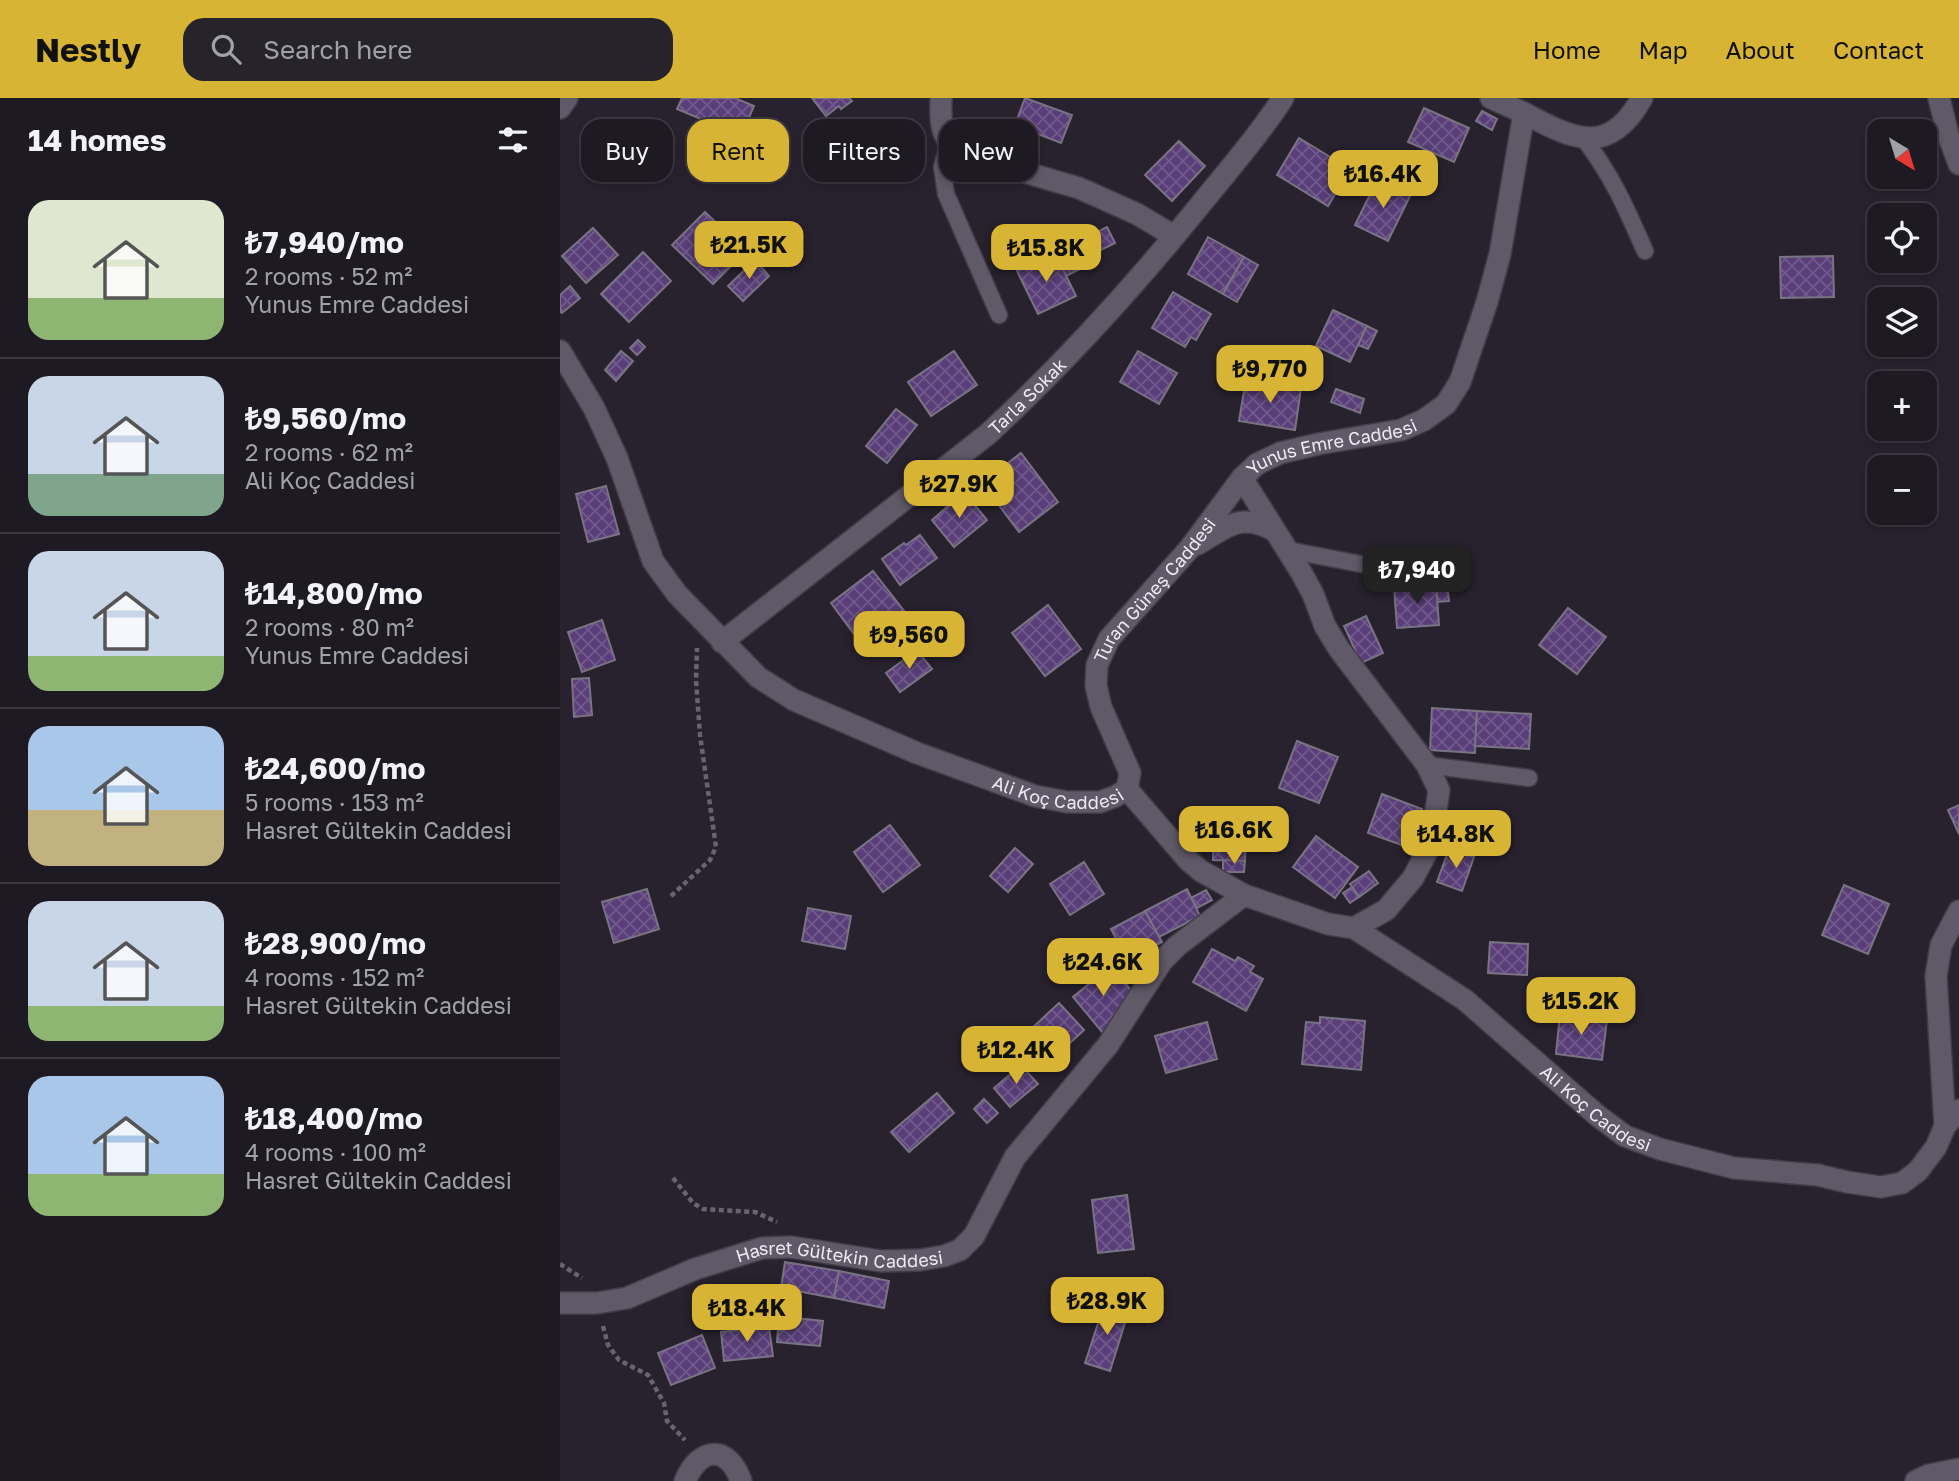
<!DOCTYPE html>
<meta charset="utf-8">
<style>
body{margin:0;font-family:"Golos Text",sans-serif;background:#26232b;color:#f1f3f6;height:100vh;display:flex;flex-direction:column;font-size:26px;white-space:nowrap}
*{box-sizing:border-box;margin:0}
p{font-size:23px;color:#a1a1a6}
.icon{flex:none;width:38px;height:38px;fill:none;stroke:currentColor;stroke-width:2;stroke-linecap:round;stroke-linejoin:round}
.map{position:relative;flex:1;overflow:hidden}
.panel{display:flex;flex-direction:column;background:#1e1a23;width:560px}
.panel>*{flex:none}
.top-card{position:absolute;left:21px;top:21px;width:665px;height:63px;display:flex;gap:14px}
.needle{width:46px;rotate:142deg}
.buttons{position:absolute;left:1307px;top:21px;display:grid;gap:14px}
.buttons a{display:grid;place-items:center;width:70px;height:70px;border-radius:14px;background:#1e1a23;box-shadow:0 4px 10px #0003,0 0 0 2px #3c3841;font-size:35px}
.price{position:absolute;translate:-50% -60px;padding:0 16px;border-radius:14px;background:#d7b434;color:#111;font-size:23px;line-height:46px;filter:drop-shadow(0 2px 4px #0008)}
.price::after{content:'';position:absolute;left:50%;top:42px;width:21px;height:16px;margin-left:-10px;background:inherit;clip-path:polygon(0 0,100% 0,50% 100%)}
.price.active{background:#222;color:#fff}
ul{padding:0;list-style:none}
li{display:flex;align-items:center;gap:21px;height:175px;padding:0 28px}
li+li{border-top:2px solid #3c3841}
li span{display:grid;place-items:center;flex:none;width:196px;height:140px;border-radius:21px;color:#555}
li>.icon{margin-inline-start:auto}
span .icon{width:84px;height:84px;fill:#fffc;stroke-width:1}
li b{font-size:30px}
h2{display:flex;justify-content:space-between;align-items:center;height:84px;padding:0 28px;font-size:30px}
.tag{padding:0 24px;border-radius:21px;background:#1e1a23;box-shadow:0 4px 10px #0003,0 0 0 2px #3c3841;font-size:24px;line-height:63px}
.tag.active{background:#d7b434;color:#111}
header{display:flex;align-items:center;gap:42px;box-sizing:border-box;height:98px;padding:0 35px;background:#d7b434;color:#111}
header strong{font-size:33px}
nav{display:flex;gap:38px;margin-inline-start:auto;font-size:24px}
.search{width:490px;height:63px;background:#26232b;display:flex;align-items:center;gap:18px;box-sizing:border-box;padding:0 24px;border-radius:21px;color:#a1a1a6;font-size:26px}
main{display:flex;flex:1;min-height:0}
.map>svg:first-child{display:block}
</style>
<header>
<strong>Nestly</strong>
<div class="search"><svg class="icon" aria-label="search" viewBox="0 0 24 24"><circle cx="10" cy="10" r="6"/><path d="M15 15l6 6"/></svg>Search here</div>
<nav><a>Home</a><a>Map</a><a>About</a><a>Contact</a></nav>
</header>
<main>
<section class="panel">
<h2>14 homes<svg class="icon" aria-label="filters" viewBox="0 0 24 24"><path d="M4 7h16M4 17h16"/><circle cx="9" cy="7" r="2"/><circle cx="15" cy="17" r="2"/></svg></h2>
<ul>
<li><span style="background:linear-gradient(#dfe7d0 70%,#8fb573 0)"><svg class="icon" aria-label="home" viewBox="0 0 24 24"><path d="M3 11l9-7 9 7M6 9v11h12V9"/></svg></span><div><b>₺7,940/mo</b><p>2 rooms · 52 m²</p><p>Yunus Emre Caddesi</p></div></li>
<li><span style="background:linear-gradient(#c9d6e8 70%,#7fa58c 0)"><svg class="icon" aria-label="home" viewBox="0 0 24 24"><path d="M3 11l9-7 9 7M6 9v11h12V9"/></svg></span><div><b>₺9,560/mo</b><p>2 rooms · 62 m²</p><p>Ali Koç Caddesi</p></div></li>
<li><span style="background:linear-gradient(#c9d6e8 75%,#8fb573 0)"><svg class="icon" aria-label="home" viewBox="0 0 24 24"><path d="M3 11l9-7 9 7M6 9v11h12V9"/></svg></span><div><b>₺14,800/mo</b><p>2 rooms · 80 m²</p><p>Yunus Emre Caddesi</p></div></li>
<li><span style="background:linear-gradient(#a9c7e8 60%,#c2b280 0)"><svg class="icon" aria-label="home" viewBox="0 0 24 24"><path d="M3 11l9-7 9 7M6 9v11h12V9"/></svg></span><div><b>₺24,600/mo</b><p>5 rooms · 153 m²</p><p>Hasret Gültekin Caddesi</p></div></li>
<li><span style="background:linear-gradient(#c9d6e8 75%,#8fb573 0)"><svg class="icon" aria-label="home" viewBox="0 0 24 24"><path d="M3 11l9-7 9 7M6 9v11h12V9"/></svg></span><div><b>₺28,900/mo</b><p>4 rooms · 152 m²</p><p>Hasret Gültekin Caddesi</p></div></li>
<li><span style="background:linear-gradient(#a9c7e8 70%,#8fb573 0)"><svg class="icon" aria-label="home" viewBox="0 0 24 24"><path d="M3 11l9-7 9 7M6 9v11h12V9"/></svg></span><div><b>₺18,400/mo</b><p>4 rooms · 100 m²</p><p>Hasret Gültekin Caddesi</p></div></li>
</ul>
</section>
<div class="map">
<svg width="1399" height="1383" viewBox="0 0 1399 1383">
<defs>
<pattern id="building-cross-hatch" width="8" height="8" patternUnits="userSpaceOnUse" patternTransform="scale(1.75)"><rect width="8" height="8" fill="#593e79"/><path d="M0 0l8 8M0 8l8-8" fill="none" stroke="#715a8c"/></pattern>
</defs>
<rect width="100%" height="100%" fill="#28222f"/>
<!-- building -->
<g fill="url(#building-cross-hatch)" stroke="#797383" stroke-width="2">
<path d="M122 0H175L194 8 181 38 117 11Z"/>
<path d="M252 0H289L292 3 281 11 279 8 266 18Z"/>
<path d="M465 0 512 17 501 45 455 27Z"/>
<path d="M864 10 909 30 894 64 848 44Z"/>
<path d="M922 13 937 21 932 32 916 23Z"/>
<path d="M739 40 790 71 768 108 717 77Z"/>
<path d="M619 43 645 68 612 103 585 77Z"/>
<path d="M818 80 851 96 828 143 795 127Z"/>
<path d="M145 114 186 153 153 186 112 147Z"/>
<path d="M547 129 555 145 535 155 527 139Z"/>
<path d="M33 130 58 157 26 185 2 158Z"/>
<path d="M225 138 236 151 223 163 211 151Z"/>
<path d="M527 139 539 162 506 178 495 155Z"/>
<path d="M648 139 684 159 663 196 628 176Z"/>
<path d="M83 154 111 183 69 224 41 196Z"/>
<path d="M495 155 516 198 478 216 457 173Z"/>
<path d="M1273 158 1274 199 1221 200 1220 159Z"/>
<path d="M684 159 698 167 677 204 663 196Z"/>
<path d="M195 162 209 178 183 203 168 188Z"/>
<path d="M10 188 20 200 2 215 0 213V197Z"/>
<path d="M613 194 651 216 636 242 631 239 625 249 592 230Z"/>
<path d="M773 212 807 228 790 264 756 248Z"/>
<path d="M807 228 817 233 808 251 798 247Z"/>
<path d="M78 242 85 249 77 257 70 250Z"/>
<path d="M61 253 73 263 56 283 45 272Z"/>
<path d="M394 253 417 287 371 318 348 284Z"/>
<path d="M578 253 617 275 599 306 560 284Z"/>
<path d="M686 281 741 290 735 332 679 323Z"/>
<path d="M776 291 804 301 800 315 771 304Z"/>
<path d="M336 311 357 327 327 365 306 348Z"/>
<path d="M461 355 498 404 459 434 422 385Z"/>
<path d="M46 388 59 436 28 444 16 396Z"/>
<path d="M404 394 427 422 394 449 372 422Z"/>
<path d="M360 437 377 460 340 487 322 461 344 445 346 447Z"/>
<path d="M313 473 345 514 302 547 271 505Z"/>
<path d="M887 484 889 503 877 504 876 485Z"/>
<path d="M876 485 879 527 837 530 834 489Z"/>
<path d="M488 507 521 551 485 578 452 535Z"/>
<path d="M1008 510 1046 539 1017 576 979 547Z"/>
<path d="M806 518 823 555 801 565 784 528Z"/>
<path d="M42 522 55 562 22 574 8 534Z"/>
<path d="M357 552 372 571 340 594 326 575Z"/>
<path d="M29 580 32 617 14 619 12 581Z"/>
<path d="M872 610 917 613 915 655 870 652Z"/>
<path d="M917 613 971 616 969 651 915 648Z"/>
<path d="M737 643 778 659 759 705 719 690Z"/>
<path d="M822 696 862 711 847 749 808 735Z"/>
<path d="M1399 707V736L1388 712Z"/>
<path d="M655 714 687 716 685 763 653 762Z"/>
<path d="M330 727 360 767 323 794 294 754Z"/>
<path d="M756 738 798 769 775 800 733 769Z"/>
<path d="M455 750 473 766 448 794 430 778Z"/>
<path d="M889 751 914 759 902 793 877 784Z"/>
<path d="M663 762 685 763 684 774H663Z"/>
<path d="M524 764 544 796 510 817 490 786Z"/>
<path d="M809 773 818 785 799 799 790 786Z"/>
<path d="M1284 787 1329 806 1308 856 1262 837Z"/>
<path d="M792 789 799 799 790 805 783 795Z"/>
<path d="M87 791 99 831 54 845 42 804Z"/>
<path d="M627 791 640 818 599 839 585 813Z"/>
<path d="M646 792 652 802 637 810 631 800Z"/>
<path d="M248 810 291 818 285 851 242 843Z"/>
<path d="M585 813 602 844 567 862 551 831Z"/>
<path d="M930 844 968 846 967 877 928 875Z"/>
<path d="M652 851 675 863 678 859 694 868 690 874 703 881 686 913 633 884Z"/>
<path d="M551 868 571 892 543 935 513 899Z"/>
<path d="M499 905 524 932 495 959 470 932Z"/>
<path d="M1000 916 1047 922 1042 962 996 956Z"/>
<path d="M760 919 805 923 801 972 742 966 746 924 760 925Z"/>
<path d="M647 924 657 961 606 975 595 938Z"/>
<path d="M461 967 478 986 450 1009 434 990Z"/>
<path d="M377 995 394 1015 349 1054 331 1034Z"/>
<path d="M424 1001 438 1015 427 1025 414 1011Z"/>
<path d="M567 1097 574 1151 538 1155 532 1102Z"/>
<path d="M225 1164 279 1173 274 1200 221 1190Z"/>
<path d="M279 1173 329 1183 324 1210 274 1200Z"/>
<path d="M545 1204 569 1212 550 1273 525 1265Z"/>
<path d="M225 1219 263 1223 260 1248 217 1244 218 1232 224 1233Z"/>
<path d="M209 1229 213 1258 164 1263 161 1234Z"/>
<path d="M142 1237 155 1270 111 1287 98 1255Z"/>
</g>
<g fill="none" stroke-linecap="round" stroke-linejoin="round">
<!-- service casing -->
<g stroke="#413d47" stroke-width="19">
<g id="service">
<path d="M1024 41C1053 79 1066 110 1085 153"/>
<path d="M389 45 382 69 386 96 439 217"/>
<path d="M728 452 816 469"/>
<path d="M867 667 969 680"/>
</g>
</g>
<!-- minor casing -->
<g stroke="#413d47" stroke-width="24">
<g id="minor">
<path d="M381 0C380 29 381 45 409 58L519 90 577 116 614 138"/>
<path d="M1379 0 1388 37 1399 66"/>
<path id="s1" d="M0 253 34 310 57 360 93 463 117 496 198 579 234 602 357 655 475 698 507 704H540L556 698 567 691"/>
<path d="M682 380 741 474 753 496 765 528 779 551 867 667 879 692 871 746 853 780 826 812 794 830"/>
<path d="M638 446C668 428 681 414 715 433"/>
<path id="s2" d="M162 544 428 336C506 264 578 184 645 101 671 69 700 36 723 0"/>
<path id="s3" d="M567 691 570 675 541 609 536 588 537 567 549 541 630 450 682 380 697 366 720 355 758 346 841 332 864 322 886 306 900 284 927 204 940 156 964 15C1013 41 1048 60 1082 0"/>
<path id="s4" d="M567 691 628 762 641 773 684 797 768 826 794 830 905 902 1038 1018 1065 1038 1100 1051 1174 1070 1258 1077 1287 1084 1321 1089 1342 1085 1358 1073 1376 1049 1385 1028 1399 1012"/>
<path d="M1385 1028 1376 878 1381 847 1399 813"/>
<path id="s5" d="M0 1205H37L67 1200 135 1171 202 1150 231 1149 321 1163 360 1162 384 1158 400 1152 414 1138 455 1059 548 947 602 863 617 848 684 797"/>
<path d="M125 1383C139 1349 168 1346 181 1383"/>
<path d="M1356 1383 1369 1377 1399 1371"/>
</g>
</g>
<!-- tertiary casing -->
<g stroke="#413d47" stroke-width="24">
<g id="tertiary">
<path d="M931 0 964 15"/>
<path d="M0 10 7 0"/>
</g>
</g>
<!-- path -->
<g stroke="#696470" stroke-width="4.5" stroke-dasharray="5 3.5" stroke-linecap="butt">
<path d="M111 798 150 762 156 749 140 637 136 582 137 550"/>
<path d="M113 1080 133 1105 143 1111 195 1114 217 1124"/>
<path d="M0 1166 22 1180"/>
<path d="M43 1228 48 1247 59 1262 88 1277 104 1305 107 1323 125 1342"/>
</g>
<!-- service -->
<use href="#service" stroke="#5f5968" stroke-width="16"/>
<!-- minor -->
<use href="#minor" stroke="#5f5968" stroke-width="21"/>
<!-- tertiary -->
<use href="#tertiary" stroke="#5f5968" stroke-width="21"/>
</g>
<g text-anchor="middle" dominant-baseline="central" stroke-width="5" stroke-linejoin="round" paint-order="stroke">
<!-- street labels -->
<g font-size="18" fill="#edeaf3" stroke="#1e1925">
<text stroke="none"><textPath href="#s2" startOffset="392">Tarla Sokak</textPath></text>
<text stroke="none"><textPath href="#s3" startOffset="466">Yunus Emre Caddesi</textPath></text>
<text stroke="none"><textPath href="#s3" startOffset="226">Turan Güneş Caddesi</textPath></text>
<text stroke="none"><textPath href="#s1" startOffset="712">Ali Koç Caddesi</textPath></text>
<text stroke="none"><textPath href="#s4" startOffset="578">Ali Koç Caddesi</textPath></text>
<text stroke="none"><textPath href="#s5" startOffset="289">Hasret Gültekin Caddesi</textPath></text>
</g>
</g>
</svg>
<div class="buttons">
<a><svg class="needle" viewBox="-14 -14 28 28"><path d="M0-13l5 13h-10z" fill="#e53935"/><path d="M0 13l5-13h-10z" fill="#a1a1a6"/></svg></a>
<a><svg class="icon" aria-label="locate" viewBox="0 0 24 24"><circle cx="12" cy="12" r="6"/><path d="M12 2v4M12 18v4M2 12h4M18 12h4"/></svg></a>
<a><svg class="icon" aria-label="layers" viewBox="0 0 24 24"><path d="M12 4l9 5-9 5-9-5zM3 14l9 5 9-5"/></svg></a>
<a>+</a>
<a>−</a>
</div>
<b class="price" style="left:823px;top:112px">₺16.4K</b>
<b class="price" style="left:189px;top:183px">₺21.5K</b>
<b class="price" style="left:486px;top:186px">₺15.8K</b>
<b class="price" style="left:710px;top:307px">₺9,770</b>
<b class="price" style="left:399px;top:422px">₺27.9K</b>
<b class="price active" style="left:857px;top:508px">₺7,940</b>
<b class="price" style="left:349px;top:573px">₺9,560</b>
<b class="price" style="left:674px;top:768px">₺16.6K</b>
<b class="price" style="left:896px;top:772px">₺14.8K</b>
<b class="price" style="left:543px;top:900px">₺24.6K</b>
<b class="price" style="left:1021px;top:939px">₺15.2K</b>
<b class="price" style="left:456px;top:988px">₺12.4K</b>
<b class="price" style="left:547px;top:1239px">₺28.9K</b>
<b class="price" style="left:187px;top:1246px">₺18.4K</b>
<div class="top-card">
<a class="tag">Buy</a>
<a class="tag active">Rent</a>
<a class="tag">Filters</a>
<a class="tag">New</a>
</div>
</div>
</main>
